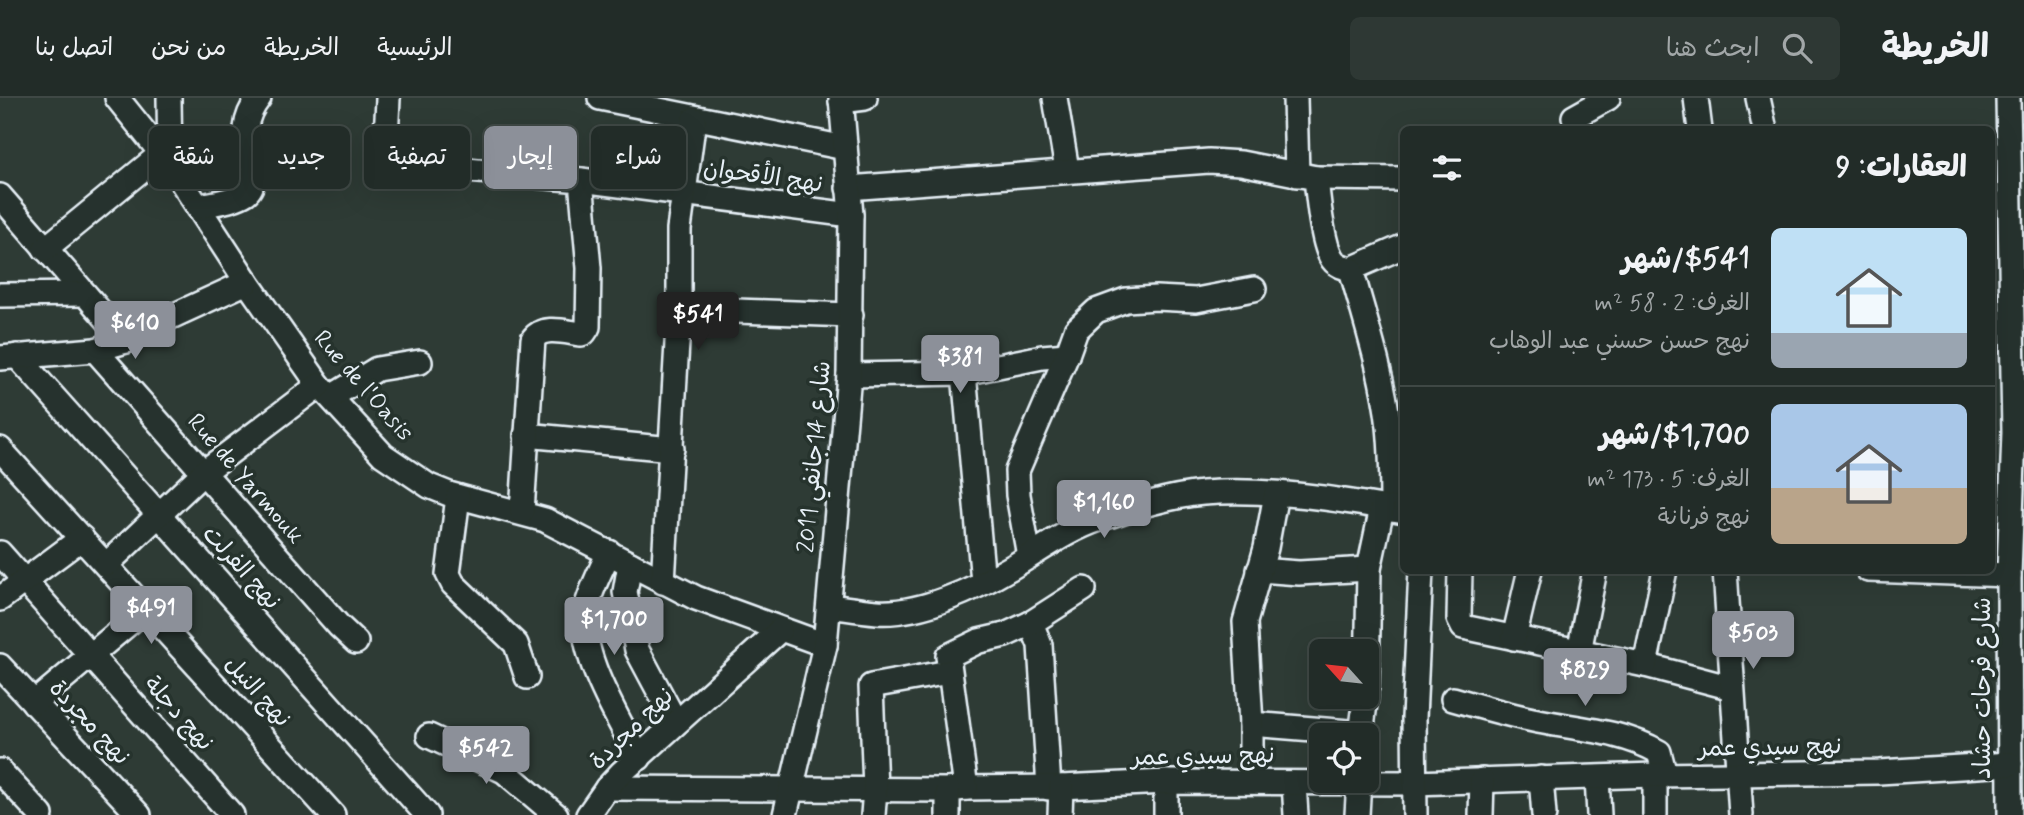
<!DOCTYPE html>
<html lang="ar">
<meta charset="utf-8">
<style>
body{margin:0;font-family:Mynerve,"Playpen Sans Arabic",sans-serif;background:#2e3834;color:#f1f3f6;direction:rtl;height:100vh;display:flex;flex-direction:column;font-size:26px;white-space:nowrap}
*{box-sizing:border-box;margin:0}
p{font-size:23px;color:#a2a7a8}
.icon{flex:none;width:38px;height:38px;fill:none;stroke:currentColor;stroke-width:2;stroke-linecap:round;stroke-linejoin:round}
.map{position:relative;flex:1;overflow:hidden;direction:ltr}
.sheet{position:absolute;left:1400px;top:28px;width:595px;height:448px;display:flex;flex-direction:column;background:#222c28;border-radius:10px;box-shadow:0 7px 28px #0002,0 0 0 2px #3f4845;direction:rtl}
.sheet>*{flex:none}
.guide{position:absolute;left:21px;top:28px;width:665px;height:63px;direction:rtl;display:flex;gap:14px}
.needle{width:46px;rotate:297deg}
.buttons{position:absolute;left:1309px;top:541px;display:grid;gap:14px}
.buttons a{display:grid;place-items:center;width:70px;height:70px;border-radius:10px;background:#222c28;box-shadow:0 7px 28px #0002,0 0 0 2px #3f4845;font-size:35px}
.price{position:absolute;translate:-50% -60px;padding:0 16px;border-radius:7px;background:#8c9099;color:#fff;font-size:23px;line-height:46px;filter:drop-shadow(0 2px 4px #0008)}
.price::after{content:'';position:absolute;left:50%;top:42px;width:21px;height:16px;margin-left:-10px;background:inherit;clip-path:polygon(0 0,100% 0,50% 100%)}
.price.on{background:#222;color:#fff}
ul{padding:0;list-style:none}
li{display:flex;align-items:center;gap:21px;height:175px;padding:0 28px}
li+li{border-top:2px solid #3f4845}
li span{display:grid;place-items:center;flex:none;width:196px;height:140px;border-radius:10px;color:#555}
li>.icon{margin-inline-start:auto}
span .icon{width:84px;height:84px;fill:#fffc;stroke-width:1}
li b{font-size:30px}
h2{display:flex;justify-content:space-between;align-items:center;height:84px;padding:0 28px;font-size:30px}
.pill{padding:0 24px;border-radius:10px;background:#222c28;box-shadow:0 7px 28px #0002,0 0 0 2px #3f4845;font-size:24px;line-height:63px}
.pill.on{background:#8c9099;color:#fff}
header{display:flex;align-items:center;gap:42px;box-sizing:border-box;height:98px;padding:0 35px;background:#222c28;border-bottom:2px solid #3f4845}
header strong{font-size:33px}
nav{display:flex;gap:38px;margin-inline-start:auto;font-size:24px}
.search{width:490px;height:63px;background:#2e3834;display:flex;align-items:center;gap:18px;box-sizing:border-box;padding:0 24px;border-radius:10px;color:#a2a7a8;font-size:26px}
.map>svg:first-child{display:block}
</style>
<header>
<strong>الخريطة</strong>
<div class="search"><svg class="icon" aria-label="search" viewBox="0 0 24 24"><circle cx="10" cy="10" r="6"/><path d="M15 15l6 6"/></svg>ابحث هنا</div>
<nav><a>الرئيسية</a><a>الخريطة</a><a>من نحن</a><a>اتصل بنا</a></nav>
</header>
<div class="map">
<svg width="2024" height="717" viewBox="0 0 2024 717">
<rect width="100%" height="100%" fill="#2e3b35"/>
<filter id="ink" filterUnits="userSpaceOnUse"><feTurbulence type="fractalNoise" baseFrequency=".0143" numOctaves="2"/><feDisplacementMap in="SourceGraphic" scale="14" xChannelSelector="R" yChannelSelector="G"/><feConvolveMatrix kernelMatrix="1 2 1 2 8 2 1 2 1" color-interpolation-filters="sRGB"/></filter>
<g filter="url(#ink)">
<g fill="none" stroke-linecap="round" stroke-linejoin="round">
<!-- minor casing -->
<g stroke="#e8f1f8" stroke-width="28">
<g id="minor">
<path d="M117 0 170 66 247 184 319 287 383 357 429 388 449 396 545 422 696 500 825 547"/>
<path d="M169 0 170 66"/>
<path d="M388 0C387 39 378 55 422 68L581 82 851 117"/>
<path d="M600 0 845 50"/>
<path d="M1055 0 1067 72"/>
<path d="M1295 0 1297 77"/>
<path d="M1696 0 1700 32"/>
<path d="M1758 0 1765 32"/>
<path d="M2008 0 2014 334 2009 477 2010 717"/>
<path d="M841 3 865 0"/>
<path d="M1574 19 1608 0"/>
<path d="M1316 80 1404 81"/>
<path d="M848 90 1209 63 1241 65 1316 80C1318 100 1322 142 1331 159 1335 167 1343 169 1351 171L1404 148"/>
<path d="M0 98 126 243"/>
<path d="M198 109C212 105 234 103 246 95 262 83 246 47 246 30 247 19 252 9 259 0"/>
<path d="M45 151 161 56"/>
<path d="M1351 171C1365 222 1383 276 1389 329 1392 357 1392 383 1392 411"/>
<path d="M0 197 84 196"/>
<path d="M679 211 851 217"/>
<path d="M95 252 339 528 356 544"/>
<path d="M17 258 427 717"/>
<path d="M0 260 95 252 126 243 151 228 247 184"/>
<path d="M964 275 983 484"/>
<path d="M849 277 964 275 1042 259 1067 257"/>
<path d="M331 299 377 271 420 264"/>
<path d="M526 337 672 351"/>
<path d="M0 351 333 717"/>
<path d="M458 399 448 476 453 486 516 546 527 579"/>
<path d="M522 414 533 241C543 227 565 234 581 236L584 235 588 229 589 170 581 82"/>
<path d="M609 454C601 473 589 494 585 515 579 557 619 622 639 660"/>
<path d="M0 455 232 717"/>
<path d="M1029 458 1018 397 1017 373 1067 257 1076 232 1096 213 1126 202 1156 200 1196 202 1254 191"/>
<path d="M107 466 204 374 319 287"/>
<path d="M630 466 625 494 637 552 676 625"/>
<path d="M1259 472 1299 475 1369 471"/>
<path d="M1460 472 1459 521 1463 529 1645 567 1732 590"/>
<path d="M1725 472 1741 717"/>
<path d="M1868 472 2009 477"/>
<path d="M663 484 679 211V131L694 21"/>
<path d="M0 501 82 440"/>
<path d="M829 508C845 510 861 513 877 514 920 517 975 491 1012 469 1041 452 1067 432 1100 421 1132 410 1169 398 1203 395 1269 390 1339 401 1404 413"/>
<path d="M1031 525 1040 547 1049 690"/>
<path d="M1514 540 1530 472"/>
<path d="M1579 554 1595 472"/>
<path d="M1645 567 1665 472"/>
<path d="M0 568 139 717"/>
<path d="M1367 589 1369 471 1382 410"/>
<path d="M1453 601C1481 609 1509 617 1538 623 1578 631 1623 633 1659 654L1665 677"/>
<path d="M34 605 147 510"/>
<path d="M1251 626 1362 635"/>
<path d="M1361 637 1366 598"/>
<path d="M429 638 504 673 556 717"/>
<path d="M0 673 41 717"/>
<path d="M1655 677V717"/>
<path d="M1541 680 1544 717"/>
<path d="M1597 680 1599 717"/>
<path d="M1251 683V626L1245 524 1266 450 1276 396"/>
<path d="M1166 684V717"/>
<path d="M1294 685 1296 717"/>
<path d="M607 690 948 692 966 690 1061 689 1166 684 1414 685 1655 677 1879 674 2010 666"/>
<path d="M966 690 948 558 979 543 1005 537 1031 525 1084 491"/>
<path d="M588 717 607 690 621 675 780 532"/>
<path d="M785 717 825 547 849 277 851 117 841 0"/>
<path d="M873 717 875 691 871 588 949 574"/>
<path d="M948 717V692"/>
<path d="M1060 717 1061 689"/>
<path d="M1357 717 1359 682"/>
<path d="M1415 717 1414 620 1421 472"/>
<path d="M1481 717 1482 682"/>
</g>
</g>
<!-- minor -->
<use href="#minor" stroke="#26332d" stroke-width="23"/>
</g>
</g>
<g text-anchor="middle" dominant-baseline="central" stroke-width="7" stroke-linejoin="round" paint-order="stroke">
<!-- street labels -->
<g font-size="24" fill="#e8f1f8" stroke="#26332d">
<text transform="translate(763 79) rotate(8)">نهج الأقحوان</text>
<text transform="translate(363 288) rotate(49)">Rue de l'Oasis</text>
<text transform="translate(815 359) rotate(-85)">شارع 14جانفي 2011</text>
<text transform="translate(245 381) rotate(49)">Rue de Yarmouk</text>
<text transform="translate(241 470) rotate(48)">نهج الفرلت</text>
<text transform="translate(1983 590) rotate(-90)">شارع فرحات حشاد</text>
<text transform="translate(257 594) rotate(48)">نهج النيل</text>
<text transform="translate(178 616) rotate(48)">نهج دجلة</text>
<text transform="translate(89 625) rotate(47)">نهج مجردة</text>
<text transform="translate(632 631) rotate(-44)">نهج مجردة</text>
<text transform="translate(1770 650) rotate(-1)">نهج سيدي عمر</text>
<text transform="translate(1203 659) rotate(-1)">نهج سيدي عمر</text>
</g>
</g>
</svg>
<div class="buttons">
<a><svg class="needle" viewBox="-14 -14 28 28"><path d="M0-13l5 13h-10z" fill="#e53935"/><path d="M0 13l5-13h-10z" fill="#a2a7a8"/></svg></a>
<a><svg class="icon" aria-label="locate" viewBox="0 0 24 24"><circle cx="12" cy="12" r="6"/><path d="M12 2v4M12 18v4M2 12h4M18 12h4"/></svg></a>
</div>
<b class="price on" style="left:698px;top:254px">$541</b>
<b class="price" style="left:135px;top:263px">$610</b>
<b class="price" style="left:960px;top:297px">$381</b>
<b class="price" style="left:1104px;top:442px">$1,160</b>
<b class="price" style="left:151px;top:548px">$491</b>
<b class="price" style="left:614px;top:559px">$1,700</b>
<b class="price" style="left:1753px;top:573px">$503</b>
<b class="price" style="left:1585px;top:610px">$829</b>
<b class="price" style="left:486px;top:688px">$542</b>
<div class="guide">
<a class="pill">شراء</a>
<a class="pill on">إيجار</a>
<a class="pill">تصفية</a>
<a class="pill">جديد</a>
<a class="pill">شقة</a>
</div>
<section class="sheet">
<h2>العقارات: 9<svg class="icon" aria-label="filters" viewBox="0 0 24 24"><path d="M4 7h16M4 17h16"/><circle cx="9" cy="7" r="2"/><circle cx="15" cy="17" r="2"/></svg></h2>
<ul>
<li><span style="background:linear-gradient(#bfe0f5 75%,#9aa5b1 0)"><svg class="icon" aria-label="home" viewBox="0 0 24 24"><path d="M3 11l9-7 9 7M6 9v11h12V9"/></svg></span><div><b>$541/شهر</b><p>الغرف: 2 · 58 m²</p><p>نهج حسن حسني عبد الوهاب</p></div></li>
<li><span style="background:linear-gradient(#a9c7e8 60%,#b9a48a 0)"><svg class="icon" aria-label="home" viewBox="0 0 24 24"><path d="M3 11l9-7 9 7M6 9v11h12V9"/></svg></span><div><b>$1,700/شهر</b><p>الغرف: 5 · 173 m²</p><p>نهج فرنانة</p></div></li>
</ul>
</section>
</div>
